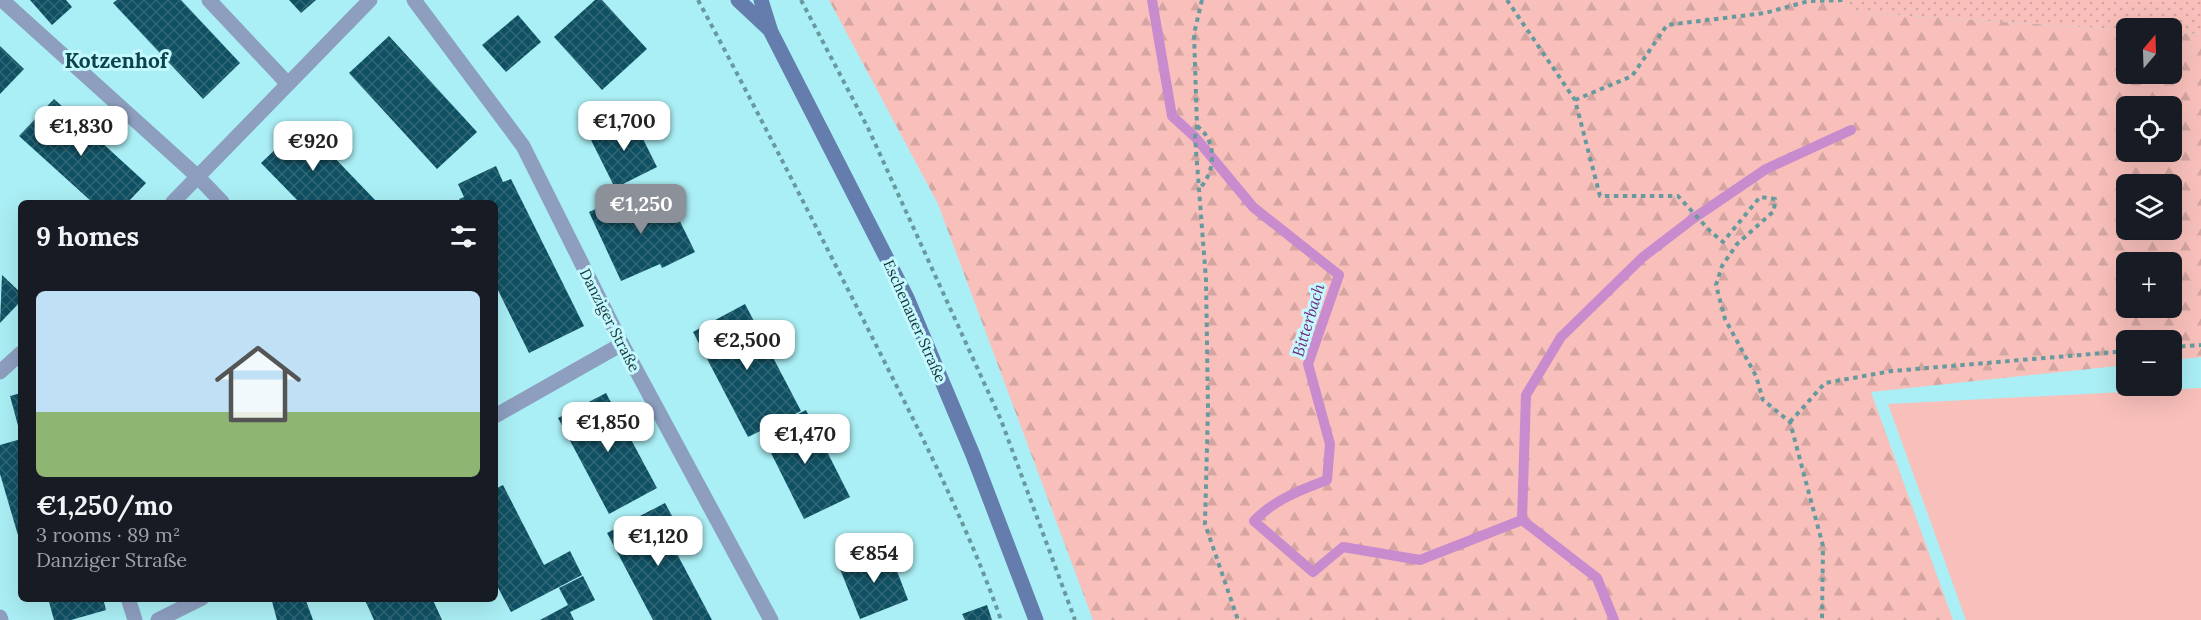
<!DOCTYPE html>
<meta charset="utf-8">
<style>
body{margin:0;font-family:Lora,serif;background:#20242c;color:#f1f3f6;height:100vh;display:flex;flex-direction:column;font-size:22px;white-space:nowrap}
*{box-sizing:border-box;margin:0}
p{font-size:20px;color:#9ea1a6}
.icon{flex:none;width:33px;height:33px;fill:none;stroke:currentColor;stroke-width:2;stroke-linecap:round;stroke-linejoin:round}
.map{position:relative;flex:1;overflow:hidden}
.panel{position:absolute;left:18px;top:200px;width:480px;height:402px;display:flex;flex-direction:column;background:#171b24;border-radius:9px;box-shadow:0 6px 24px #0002}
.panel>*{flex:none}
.needle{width:39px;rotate:19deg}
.tools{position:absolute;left:2116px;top:18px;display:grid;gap:12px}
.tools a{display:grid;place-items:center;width:66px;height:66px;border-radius:9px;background:#171b24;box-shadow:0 6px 24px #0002;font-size:30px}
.price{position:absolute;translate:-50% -51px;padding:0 14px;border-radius:12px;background:#fff;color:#222;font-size:20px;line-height:39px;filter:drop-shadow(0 2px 3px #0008)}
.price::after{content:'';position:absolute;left:50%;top:36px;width:18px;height:14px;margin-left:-9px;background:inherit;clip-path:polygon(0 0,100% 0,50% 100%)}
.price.active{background:#8c9099;color:#fff}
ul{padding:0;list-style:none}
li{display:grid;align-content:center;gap:12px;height:318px;padding:0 18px}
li+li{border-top:2px solid #363941}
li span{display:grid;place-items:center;height:186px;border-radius:9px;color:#555}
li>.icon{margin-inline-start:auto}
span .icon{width:108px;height:108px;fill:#fffc;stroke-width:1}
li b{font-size:26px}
h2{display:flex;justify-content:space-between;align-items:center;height:72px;padding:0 18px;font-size:26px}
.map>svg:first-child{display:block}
</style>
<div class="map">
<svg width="2201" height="620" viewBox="0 0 2201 620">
<defs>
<pattern id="grass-dots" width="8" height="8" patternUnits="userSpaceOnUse" patternTransform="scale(1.5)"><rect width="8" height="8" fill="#f9c0bb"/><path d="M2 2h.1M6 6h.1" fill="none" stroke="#d5a6a1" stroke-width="1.8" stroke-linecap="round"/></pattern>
<pattern id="forest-firs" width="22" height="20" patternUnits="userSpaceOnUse" patternTransform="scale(1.5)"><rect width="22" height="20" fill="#f9c0bb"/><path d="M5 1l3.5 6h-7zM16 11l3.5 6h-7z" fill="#d5a6a1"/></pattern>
<pattern id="building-cross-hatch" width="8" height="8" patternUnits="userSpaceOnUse" patternTransform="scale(1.5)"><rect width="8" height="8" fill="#0f5063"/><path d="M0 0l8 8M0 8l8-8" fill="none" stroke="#316776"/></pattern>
</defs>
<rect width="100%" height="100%" fill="#aaeff5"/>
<!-- grass -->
<path fill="url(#grass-dots)" d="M1850 0H2201V34L2172 33V28L2127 30 1848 12Z"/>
<!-- forest -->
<path fill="url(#forest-firs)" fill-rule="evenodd" d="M829 0H1850L1849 12 2127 30V74H2172V33L2201 34V357L2172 360V340H2127V365L1871 392 1953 620H1093L938 204ZM2127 106H2172V152H2127ZM2127 184H2172V230H2127ZM2127 262H2172V308H2127Z"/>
<!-- garden -->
<path fill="#f9c0bb" d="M2201 388V620H1966L1888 404Z"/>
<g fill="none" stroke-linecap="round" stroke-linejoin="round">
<!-- stream -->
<g stroke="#c88bce" stroke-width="10">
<path d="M1152 0 1172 116 1195 137 1253 207 1339 275 1308 364 1330 444 1327 480C1300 490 1274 500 1254 521L1313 572 1343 547 1420 560 1522 520 1597 578 1614 620"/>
<path d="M1522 520 1526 395 1561 337 1643 257 1694 218 1766 169 1851 130"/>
</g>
</g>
<!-- building -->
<g fill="url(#building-cross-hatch)">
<path d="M30 0H66L72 7 52 25Z"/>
<path d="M117 0H181L240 63 203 99 113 3Z"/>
<path d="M289 0H316L301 13Z"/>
<path d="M595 0H602L647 49 602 90 554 37Z"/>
<path d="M518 15 541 42 506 72 482 45Z"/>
<path d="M389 36 477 132 437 169 349 73Z"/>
<path d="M0 46 24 69 0 94Z"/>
<path d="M54 99 146 183 128 202H92L19 136Z"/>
<path d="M632 117 657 167 615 188 590 138Z"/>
<path d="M302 124 377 202H299L261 163Z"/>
<path d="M496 166 503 182 511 179 584 326 529 353 495 284V202H461L459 199 464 197 458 184Z"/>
<path d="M635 191 646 213 670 201 695 252 662 268 660 264 621 281 589 212Z"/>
<path d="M2 275 21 293V301L0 323Z"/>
<path d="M745 304 801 411 748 437 693 332Z"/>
<path d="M21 393V433H20L10 396Z"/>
<path d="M606 393 657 488 609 514 558 418Z"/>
<path d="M806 410 850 497 804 519 761 433Z"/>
<path d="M21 439V542H20L0 474V445Z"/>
<path d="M503 485 544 565 570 551 582 575 511 612 495 582V489Z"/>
<path d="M665 503 677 525 665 531 712 620H653L607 533Z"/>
<path d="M889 550 908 600 860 619 840 569Z"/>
<path d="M583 576 595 600 570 612 574 620H540L568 605 559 588Z"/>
<path d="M48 598H103L106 610 71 620H54Z"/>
<path d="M271 598H305L313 620H277Z"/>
<path d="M364 598H432L442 620H374Z"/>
<path d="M987 605 992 620H965L962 614Z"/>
</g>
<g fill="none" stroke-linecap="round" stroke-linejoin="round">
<!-- path -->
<g stroke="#679a9e" stroke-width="4" stroke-dasharray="4.5 4.5" stroke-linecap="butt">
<path d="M698 0C756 108 811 217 867 327 915 423 965 518 1001 620"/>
<path d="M801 0 868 128 1001 420 1075 620"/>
<path d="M1202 0 1194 34 1197 126 1195 137 1206 280 1208 408 1205 524 1238 620"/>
<path d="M1507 0 1575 100 1600 196H1678L1710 231 1723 242 1760 197 1775 199 1774 211 1737 244 1722 266 1716 285 1725 319 1756 376 1763 400 1790 422 1823 546 1822 620"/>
<path d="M1575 100 1632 76 1667 25 1765 13 1809 1 1845 0"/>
<path d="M1197 126C1218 141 1216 173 1198 190"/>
<path d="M2172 347 2201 345"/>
<path d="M1790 422 1825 383 1892 371 2127 351"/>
</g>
<!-- lane -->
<g stroke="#8d9ebf" stroke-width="15">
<path d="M2 0 197 176 222 202"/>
<path d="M209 0 287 83"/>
<path d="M128 598 135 620"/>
<path d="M0 617 1 620"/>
</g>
<!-- street -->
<g stroke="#8d9ebf" stroke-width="15">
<path d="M414 0 523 146 622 344 771 620"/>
<path d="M173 202 370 0"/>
<path d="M0 372 21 353"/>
<path d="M495 416 622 344"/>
<path d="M158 620 202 598"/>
</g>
<!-- secondary -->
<g stroke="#657dad" stroke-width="15">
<path d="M738 0 769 29"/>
<path d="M761 0 771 32 907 298 973 455 1036 620"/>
</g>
</g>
<g text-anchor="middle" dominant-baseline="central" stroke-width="6" stroke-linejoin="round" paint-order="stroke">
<!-- street labels -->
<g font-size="15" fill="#193537" stroke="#c3f9ff">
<text transform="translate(610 320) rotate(63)">Danziger Straße</text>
<text transform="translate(915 321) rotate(66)">Eschenauer Straße</text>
</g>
<!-- water labels -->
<g font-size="16" font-style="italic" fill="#702878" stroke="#c3f9ff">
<text transform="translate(1308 320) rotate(-73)">Bitterbach</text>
</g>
<!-- district labels -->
<g font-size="21" font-weight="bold" fill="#0a4348" stroke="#c3f9ff">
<text x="116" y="60">Kotzenhof</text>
</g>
</g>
</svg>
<div class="tools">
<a><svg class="needle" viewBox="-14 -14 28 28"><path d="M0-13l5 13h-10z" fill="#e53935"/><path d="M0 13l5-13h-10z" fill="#9ea1a6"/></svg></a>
<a><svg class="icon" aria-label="locate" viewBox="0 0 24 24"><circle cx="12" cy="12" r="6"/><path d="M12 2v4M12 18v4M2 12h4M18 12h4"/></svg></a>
<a><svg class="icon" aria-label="layers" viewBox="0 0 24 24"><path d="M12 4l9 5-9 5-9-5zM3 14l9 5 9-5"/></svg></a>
<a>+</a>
<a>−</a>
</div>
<b class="price" style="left:624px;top:152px">€1,700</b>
<b class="price" style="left:81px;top:157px">€1,830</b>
<b class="price" style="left:313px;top:172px">€920</b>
<b class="price active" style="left:641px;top:235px">€1,250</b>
<b class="price" style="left:747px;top:371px">€2,500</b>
<b class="price" style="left:608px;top:453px">€1,850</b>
<b class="price" style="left:805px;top:465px">€1,470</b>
<b class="price" style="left:658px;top:567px">€1,120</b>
<b class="price" style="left:874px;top:584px">€854</b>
<section class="panel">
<h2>9 homes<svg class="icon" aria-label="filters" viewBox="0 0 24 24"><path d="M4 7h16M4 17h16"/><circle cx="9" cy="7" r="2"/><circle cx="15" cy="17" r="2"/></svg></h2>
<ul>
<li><span style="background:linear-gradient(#bfe0f5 65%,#8fb573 0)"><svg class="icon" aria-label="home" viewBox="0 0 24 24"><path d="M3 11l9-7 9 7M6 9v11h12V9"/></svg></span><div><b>€1,250/mo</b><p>3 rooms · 89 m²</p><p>Danziger Straße</p></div></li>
</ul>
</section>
</div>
